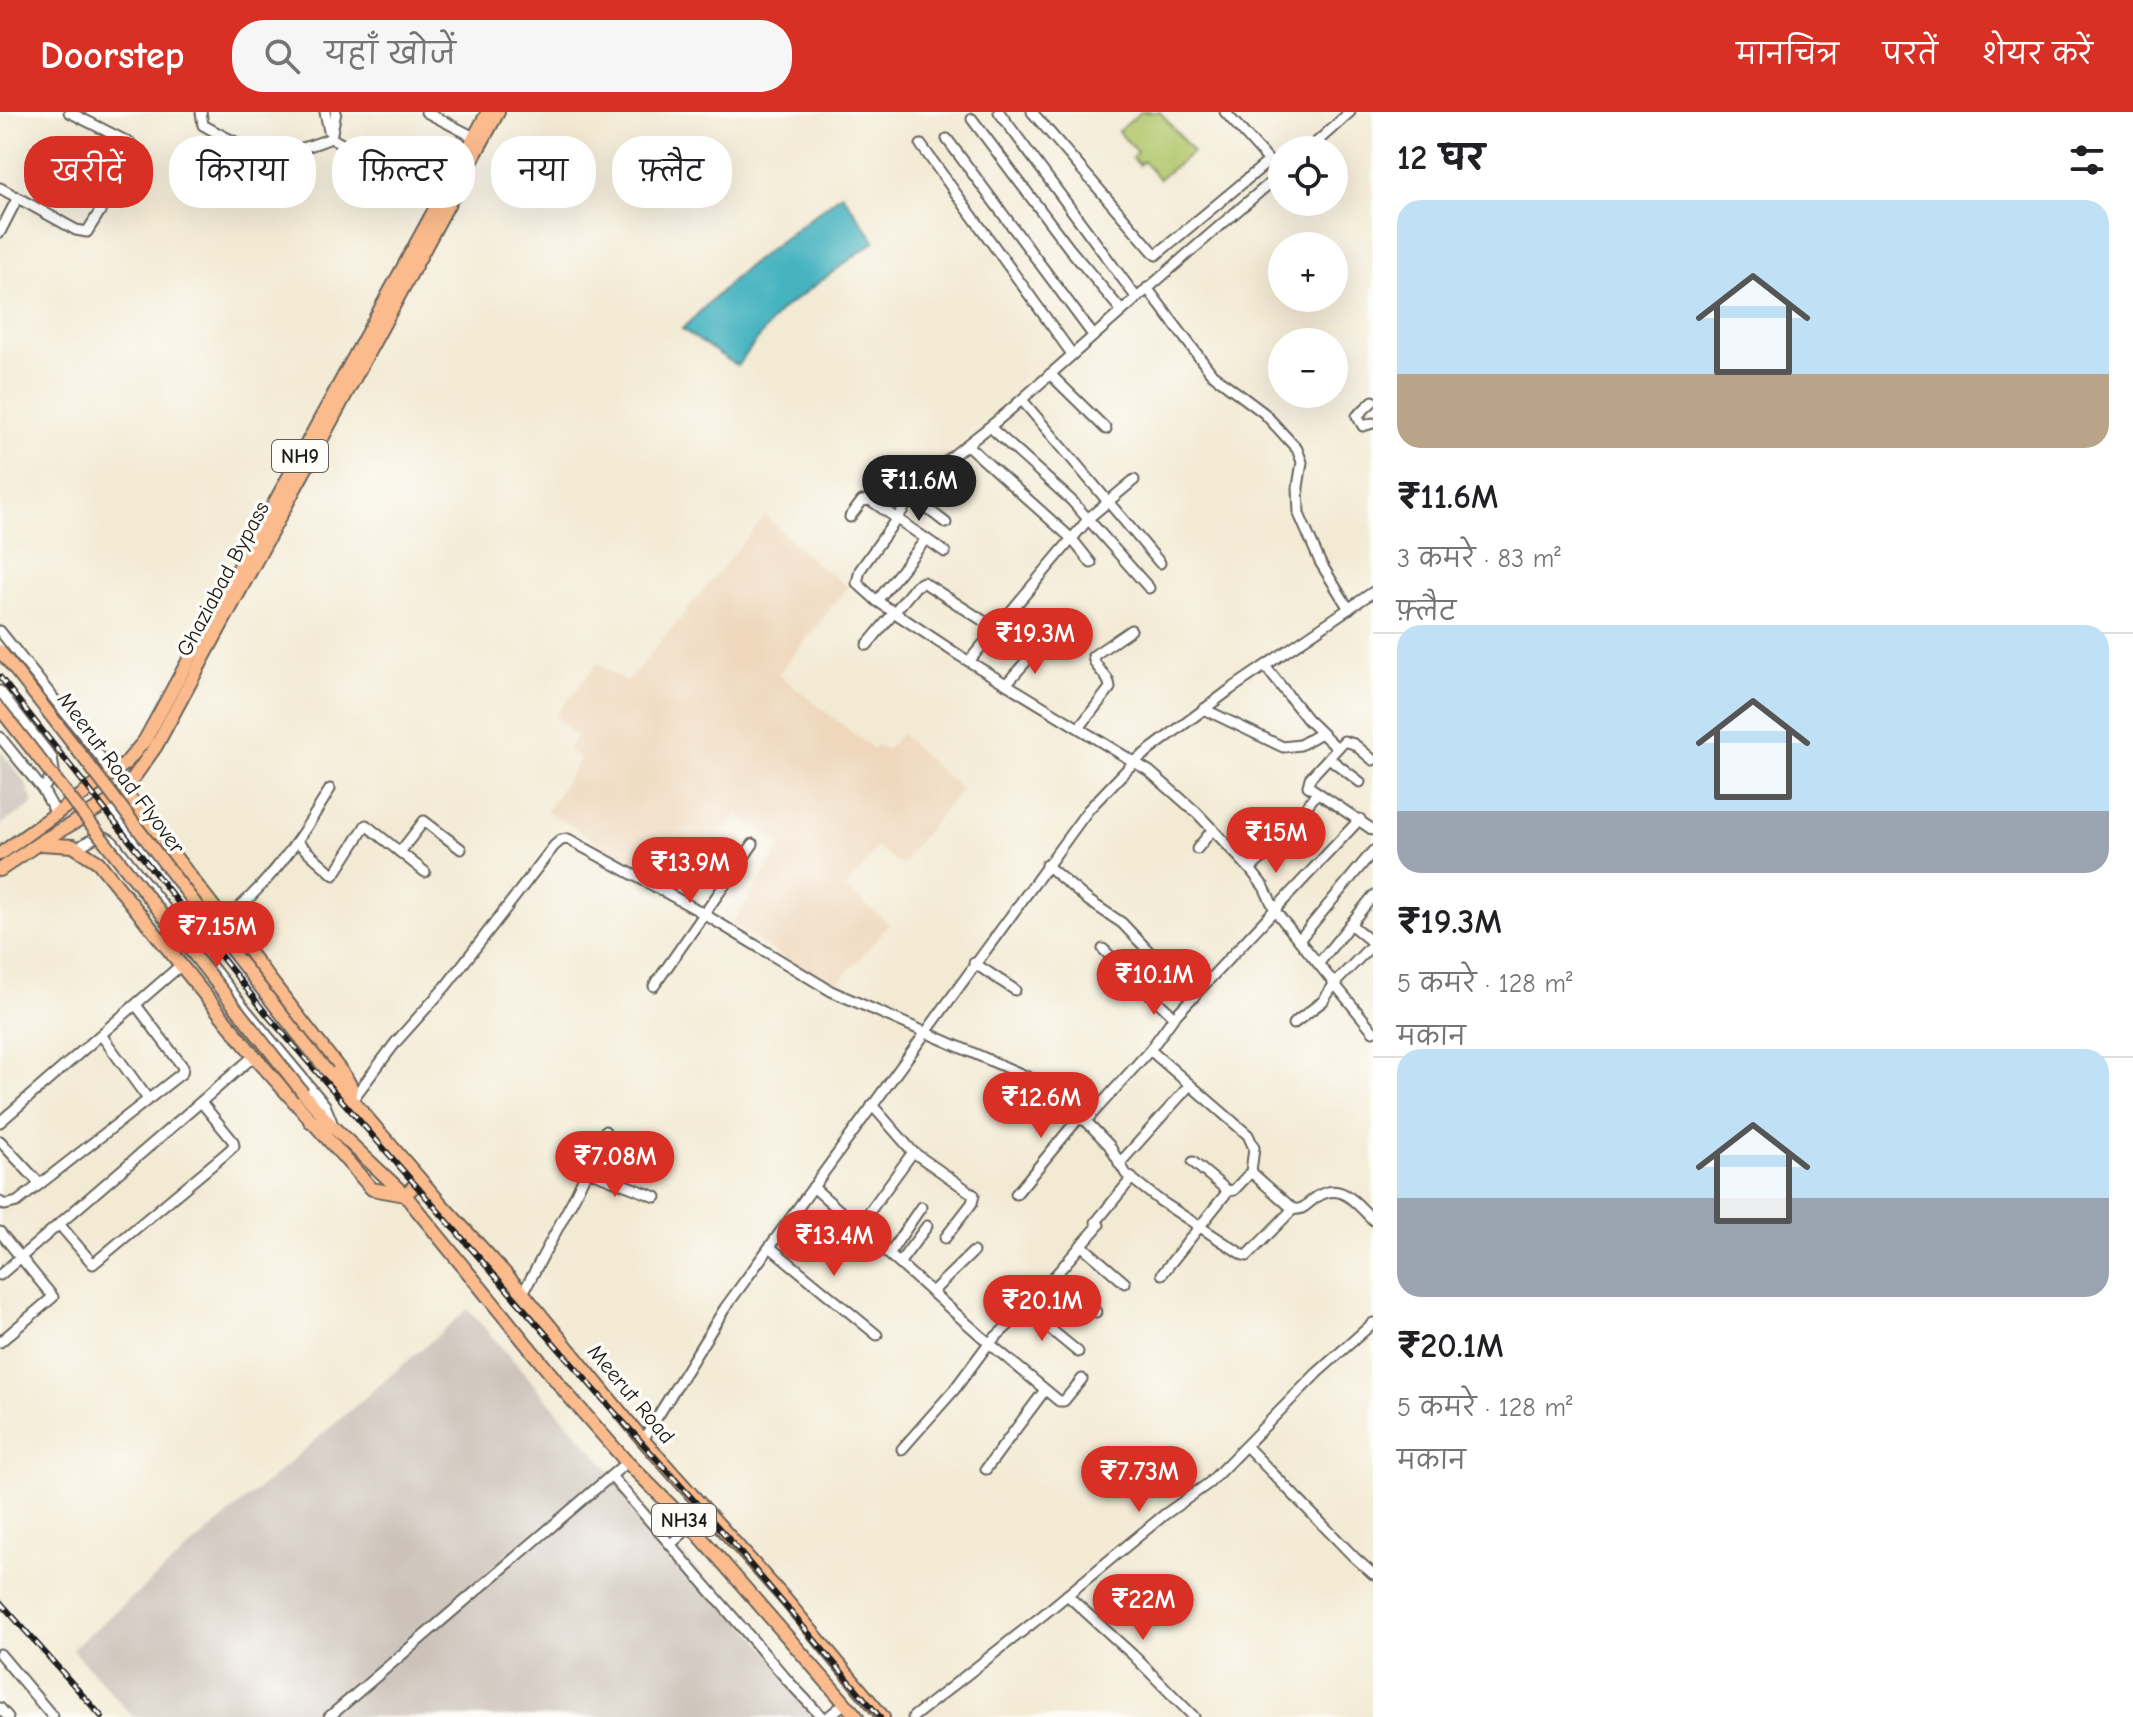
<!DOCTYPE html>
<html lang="hi">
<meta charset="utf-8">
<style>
body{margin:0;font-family:"Comic Neue","Playpen Sans Deva",sans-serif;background:#f6f6f6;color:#202124;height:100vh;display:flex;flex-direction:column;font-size:30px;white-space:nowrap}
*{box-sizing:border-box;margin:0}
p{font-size:26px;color:#757577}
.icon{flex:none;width:44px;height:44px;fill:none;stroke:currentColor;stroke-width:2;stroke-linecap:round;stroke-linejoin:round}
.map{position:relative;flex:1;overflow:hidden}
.side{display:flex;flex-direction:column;background:#fff;width:760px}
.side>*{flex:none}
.top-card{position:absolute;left:24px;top:24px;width:760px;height:72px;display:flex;gap:16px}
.tools{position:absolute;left:1268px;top:24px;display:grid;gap:16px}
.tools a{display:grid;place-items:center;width:80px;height:80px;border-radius:50%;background:#fff;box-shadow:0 8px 32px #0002;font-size:40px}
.price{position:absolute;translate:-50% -68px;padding:0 18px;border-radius:28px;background:#d93025;color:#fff;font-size:26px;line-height:52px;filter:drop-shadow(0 2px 4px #0008)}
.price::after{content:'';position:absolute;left:50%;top:48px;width:24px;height:18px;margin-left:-12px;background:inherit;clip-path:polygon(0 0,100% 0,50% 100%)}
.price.selected{background:#222;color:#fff}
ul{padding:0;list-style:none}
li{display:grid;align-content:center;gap:16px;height:424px;padding:0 24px}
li+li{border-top:2px solid #e0e0e0}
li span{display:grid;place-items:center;height:248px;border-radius:24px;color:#555}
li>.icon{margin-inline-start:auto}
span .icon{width:144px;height:144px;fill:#fffc;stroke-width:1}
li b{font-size:34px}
h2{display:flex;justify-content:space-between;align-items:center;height:96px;padding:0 24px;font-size:34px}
.tag{padding:0 28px;border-radius:32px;background:#fff;box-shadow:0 8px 32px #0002;font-size:28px;line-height:72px}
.tag.selected{background:#d93025;color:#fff}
header{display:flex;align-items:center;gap:48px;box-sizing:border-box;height:112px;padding:0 40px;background:#d93025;color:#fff}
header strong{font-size:38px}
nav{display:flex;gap:44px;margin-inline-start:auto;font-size:28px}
.search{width:560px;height:72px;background:#f6f6f6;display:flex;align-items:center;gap:20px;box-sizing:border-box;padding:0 28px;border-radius:32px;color:#757577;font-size:30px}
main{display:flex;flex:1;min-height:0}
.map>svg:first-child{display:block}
</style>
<header>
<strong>Doorstep</strong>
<div class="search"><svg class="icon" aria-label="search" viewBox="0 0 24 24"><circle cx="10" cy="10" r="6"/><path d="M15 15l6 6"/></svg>यहाँ खोजें</div>
<nav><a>मानचित्र</a><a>परतें</a><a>शेयर करें</a></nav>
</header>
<main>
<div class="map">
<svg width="1373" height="1605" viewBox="0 0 1373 1605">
<rect width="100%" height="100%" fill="#fdfcf7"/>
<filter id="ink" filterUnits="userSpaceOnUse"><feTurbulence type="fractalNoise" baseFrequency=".0125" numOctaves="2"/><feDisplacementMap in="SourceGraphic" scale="16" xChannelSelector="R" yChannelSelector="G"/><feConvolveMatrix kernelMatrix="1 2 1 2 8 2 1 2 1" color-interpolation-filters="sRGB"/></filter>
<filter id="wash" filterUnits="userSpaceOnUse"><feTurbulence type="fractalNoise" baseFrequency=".006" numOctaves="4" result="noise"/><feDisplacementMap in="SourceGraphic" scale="32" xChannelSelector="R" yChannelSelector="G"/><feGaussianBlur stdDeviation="1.8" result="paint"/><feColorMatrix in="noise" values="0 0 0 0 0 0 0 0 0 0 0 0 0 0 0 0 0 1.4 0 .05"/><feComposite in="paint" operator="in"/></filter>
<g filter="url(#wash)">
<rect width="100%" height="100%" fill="#f3ead4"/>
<!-- built -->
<path fill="#eed7bb" d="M765 404 815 451 848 475 778 562 873 637 877 633 886 638 901 622 961 678 906 744 909 746 902 754 877 735 846 777 889 812 833 877 732 812 781 734 738 702 687 783 645 758V753L637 748 630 749 621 745 547 699 580 647 567 638 576 625 555 603 598 551 626 571Z"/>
<!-- industrial -->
<g fill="#ccc2b9">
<path d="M0 638 25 670 34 692 0 713Z"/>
<path d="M468 1197 826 1605H133L72 1537Z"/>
</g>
<!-- green -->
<path fill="#b1c66a" stroke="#667143" stroke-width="2" d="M1141 0H1160L1193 40 1159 67 1143 49 1139 53 1132 45 1137 40 1118 19Z"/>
<!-- water -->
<path fill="#44b2bf" stroke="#30676e" stroke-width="2" d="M842 82 875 129 780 199 737 254 682 217 744 157Z"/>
</g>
<g filter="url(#ink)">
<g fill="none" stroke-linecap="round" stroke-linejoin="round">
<!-- minor casing -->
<g stroke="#67645c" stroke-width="13">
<g id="minor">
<path d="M201 0 203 13C255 42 272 50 331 26"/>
<path d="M325 0 329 19"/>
<path d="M426 0 474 25"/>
<path d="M999 0 1136 185"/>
<path d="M1032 0 1156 143 1269 49 1225 0"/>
<path d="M972 7 1069 136 1121 198"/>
<path d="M331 26 440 87"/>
<path d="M331 26 336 0"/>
<path d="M947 27 1093 223"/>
<path d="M921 33 1072 242"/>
<path d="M1308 38 1350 0"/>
<path d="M1282 61C1193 136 1107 212 1020 289 989 318 952 341 922 371L860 458 857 471 877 489 960 544 1149 659 1197 701 1250 757 1264 775 1276 800 1373 919"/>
<path d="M0 76 76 118 87 120 127 56 136 37 130 31 69 0"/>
<path d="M0 120 17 87"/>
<path d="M1147 176 1212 262 1264 301 1297 337 1302 350 1298 375 1299 402 1320 450 1349 497"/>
<path d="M1050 262 1106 317"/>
<path d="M1022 288 1160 451"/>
<path d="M1373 289 1357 304 1363 314 1373 311"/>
<path d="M990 315 1072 389 1149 476"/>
<path d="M967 333 1072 427 1091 451"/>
<path d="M912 385 946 411"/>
<path d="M850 405 862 389 870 388 945 440"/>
<path d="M877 489 926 427"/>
<path d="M0 519 102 647 111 663"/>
<path d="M867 533 916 474 923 470 996 517"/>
<path d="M969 549 1091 404 1134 368"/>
<path d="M1265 554 1307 607 1337 636"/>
<path d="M1007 571 1038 536"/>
<path d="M0 579 52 646 54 659 43 678"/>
<path d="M1204 597 1283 635 1300 633 1321 621"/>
<path d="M1079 616 1110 576C1110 563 1094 557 1093 544L1131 518"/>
<path d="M0 625 43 678 57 703"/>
<path d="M1329 646 1360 670"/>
<path d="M1373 648 1354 632 1344 629 1310 666 1308 674 1373 718"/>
<path d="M108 691 312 949"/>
<path d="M298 731 334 763 366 713 425 760"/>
<path d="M78 736C90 728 101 718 113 730L247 899 325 993 333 1013"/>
<path d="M1197 737 1213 717"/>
<path d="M400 740 424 709 461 737"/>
<path d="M1046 753 1089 789 1122 811 1193 886"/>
<path d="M1250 757 1277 733 1317 681"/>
<path d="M223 810C272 768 298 731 330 677"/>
<path d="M1350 812 1373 831"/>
<path d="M1299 828 1373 739"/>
<path d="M1103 837 1174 905"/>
<path d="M974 851 1015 878"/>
<path d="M1319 851 1373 784"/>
<path d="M654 874 753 732"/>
<path d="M1293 912 1323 889 1335 871 1373 832"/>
<path d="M102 924 148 987"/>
<path d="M1150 938 1248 1023 1254 1036 1251 1060"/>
<path d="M352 988 396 930 446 874 554 734 561 728 568 727 694 796 831 879 1028 965 1078 1007 1086 1009 1150 938 1174 905 1360 707"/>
<path d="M872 993 913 1040 974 1083 972 1091 945 1126"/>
<path d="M1086 1009 1109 1033 1126 1062 1159 1088 1243 1143 1247 1144 1293 1097"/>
<path d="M0 1010 181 853"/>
<path d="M0 1029 40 1072"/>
<path d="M1193 1050 1228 1079 1234 1078 1251 1060 1293 1097C1302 1098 1304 1095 1310 1090 1338 1066 1352 1087 1373 1108"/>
<path d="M1119 1052 1190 973"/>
<path d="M586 1058 656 1085"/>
<path d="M813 1075 989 1231 1059 1289H1064L1082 1267"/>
<path d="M1016 1082 1078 1007"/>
<path d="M0 1090 5 1093 17 1090 182 961 183 955 136 893"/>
<path d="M1096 1110 1132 1066"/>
<path d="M59 1112 93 1152 224 1043 234 1034 233 1029 201 990"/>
<path d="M859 1114 913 1040"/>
<path d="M0 1120 53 1185 0 1230"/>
<path d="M1081 1133 1125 1171"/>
<path d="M770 1135 877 1223"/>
<path d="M889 1142 921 1095"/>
<path d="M900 1150 927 1114"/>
<path d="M1162 1162 1228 1079"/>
<path d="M0 1163 254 944"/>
<path d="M1053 1165 1096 1200"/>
<path d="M933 1179 973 1140"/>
<path d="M523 1181 575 1084 605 1019"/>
<path d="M1026 1197 1078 1240"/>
<path d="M643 1328 725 1196 1088 698 1135 649 1231 577 1373 480"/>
<path d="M1247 1335 1354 1445 1373 1462"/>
<path d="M902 1337 954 1278 989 1231 1026 1197 1099 1113"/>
<path d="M986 1357 1045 1278"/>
<path d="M611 1364 789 1570 822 1605"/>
<path d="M672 1431 691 1414"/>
<path d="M1067 1483 1133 1543 1194 1605"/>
<path d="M0 1542 53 1605"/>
<path d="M0 1596 8 1605"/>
<path d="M329 1605 627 1350"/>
<path d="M828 1605 845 1591"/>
<path d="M913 1605 1043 1503 1164 1403 1209 1371 1317 1261 1373 1211"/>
</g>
</g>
<!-- major casing -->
<g stroke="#67645c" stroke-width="15">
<g id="major">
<path d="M328 960 349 985"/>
<path d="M303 981 334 1016"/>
</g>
</g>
<!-- highway casing -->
<g stroke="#67645c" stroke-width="16">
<g id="highway">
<path d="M124 679 346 966 351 975 349 985 442 1093 523 1181 643 1328 785 1487 883 1605"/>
<path d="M41 732 73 734 98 750 254 944 372 1077 405 1083 420 1068"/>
<path d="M0 742 125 652 145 628 488 0"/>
<path d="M0 758 42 729 108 691 124 679 156 634 498 0"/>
<path d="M310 1009 334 1016 405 1083 567 1282 624 1347 691 1414 857 1605"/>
</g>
</g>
<!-- minor -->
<use href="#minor" stroke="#fff" stroke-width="9"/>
<!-- major -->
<use href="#major" stroke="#fbbb8c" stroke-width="11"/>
<!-- highway -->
<use href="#highway" stroke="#fbbb8c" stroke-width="12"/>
<!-- rail casing -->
<g stroke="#1c1c1c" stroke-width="6">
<g id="rail">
<path d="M0 565 268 904 600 1284 726 1424 880 1605"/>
<path d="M0 1490 102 1605"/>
</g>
</g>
<!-- rail -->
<use href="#rail" stroke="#fdfcf7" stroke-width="3" stroke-dasharray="9" stroke-linecap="butt"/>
<!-- major-bridge casing -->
<g stroke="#67645c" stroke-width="15" stroke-linecap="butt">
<g id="major-bridge">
<path d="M0 539C111 678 215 822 328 960"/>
<path d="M0 597 303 981"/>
</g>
</g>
<!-- major-bridge -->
<use href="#major-bridge" stroke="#fbbb8c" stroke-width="11"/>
</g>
</g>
<g text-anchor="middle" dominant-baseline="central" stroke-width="7" stroke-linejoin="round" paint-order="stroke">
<!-- shield labels -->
<g fill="#fdfcf7" stroke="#605f5e" stroke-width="2">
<rect x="272" y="328" width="56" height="32" rx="6"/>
<rect x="652" y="1392" width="64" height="32" rx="6"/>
</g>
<g font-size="20" font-weight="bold" fill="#1c1c1c">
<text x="300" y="344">NH9</text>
<text x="684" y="1408">NH34</text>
</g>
<!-- street labels -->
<g font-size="22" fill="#1c1c1c" stroke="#fdfcf7">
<text transform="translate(223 467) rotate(-62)">Ghaziabad Bypass</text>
<text transform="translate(121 661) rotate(53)">Meerut Road Flyover</text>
<text transform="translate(631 1282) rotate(50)">Meerut Road</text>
</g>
</g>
</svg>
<div class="tools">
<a><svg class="icon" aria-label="locate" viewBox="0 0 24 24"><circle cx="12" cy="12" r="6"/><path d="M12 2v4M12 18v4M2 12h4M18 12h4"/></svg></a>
<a>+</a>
<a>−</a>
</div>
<b class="price selected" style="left:919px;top:411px">₹11.6M</b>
<b class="price" style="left:1035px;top:564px">₹19.3M</b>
<b class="price" style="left:1276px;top:763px">₹15M</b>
<b class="price" style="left:690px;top:793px">₹13.9M</b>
<b class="price" style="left:217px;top:857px">₹7.15M</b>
<b class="price" style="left:1154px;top:905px">₹10.1M</b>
<b class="price" style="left:1041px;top:1028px">₹12.6M</b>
<b class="price" style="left:615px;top:1087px">₹7.08M</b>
<b class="price" style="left:834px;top:1166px">₹13.4M</b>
<b class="price" style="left:1042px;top:1231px">₹20.1M</b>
<b class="price" style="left:1139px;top:1402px">₹7.73M</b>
<b class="price" style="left:1143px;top:1530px">₹22M</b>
<div class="top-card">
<a class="tag selected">खरीदें</a>
<a class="tag">किराया</a>
<a class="tag">फ़िल्टर</a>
<a class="tag">नया</a>
<a class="tag">फ़्लैट</a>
</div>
</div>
<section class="side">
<h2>12 घर<svg class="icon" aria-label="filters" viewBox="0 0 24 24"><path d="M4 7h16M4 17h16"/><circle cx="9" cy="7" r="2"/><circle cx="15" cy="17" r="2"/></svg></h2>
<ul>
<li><span style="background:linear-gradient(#bfe0f5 70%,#b9a48a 0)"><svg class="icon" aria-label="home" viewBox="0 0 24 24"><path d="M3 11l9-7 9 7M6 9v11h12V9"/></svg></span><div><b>₹11.6M</b><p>3 कमरे · 83 m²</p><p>फ़्लैट</p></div></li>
<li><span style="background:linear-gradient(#bfe0f5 75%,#9aa5b1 0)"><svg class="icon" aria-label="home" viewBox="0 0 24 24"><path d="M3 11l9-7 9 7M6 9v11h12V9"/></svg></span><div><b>₹19.3M</b><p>5 कमरे · 128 m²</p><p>मकान</p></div></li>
<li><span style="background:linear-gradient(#bfe0f5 60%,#9aa5b1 0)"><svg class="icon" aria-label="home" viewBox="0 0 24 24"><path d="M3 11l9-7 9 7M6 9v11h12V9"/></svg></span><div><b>₹20.1M</b><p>5 कमरे · 128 m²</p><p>मकान</p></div></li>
</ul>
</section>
</main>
